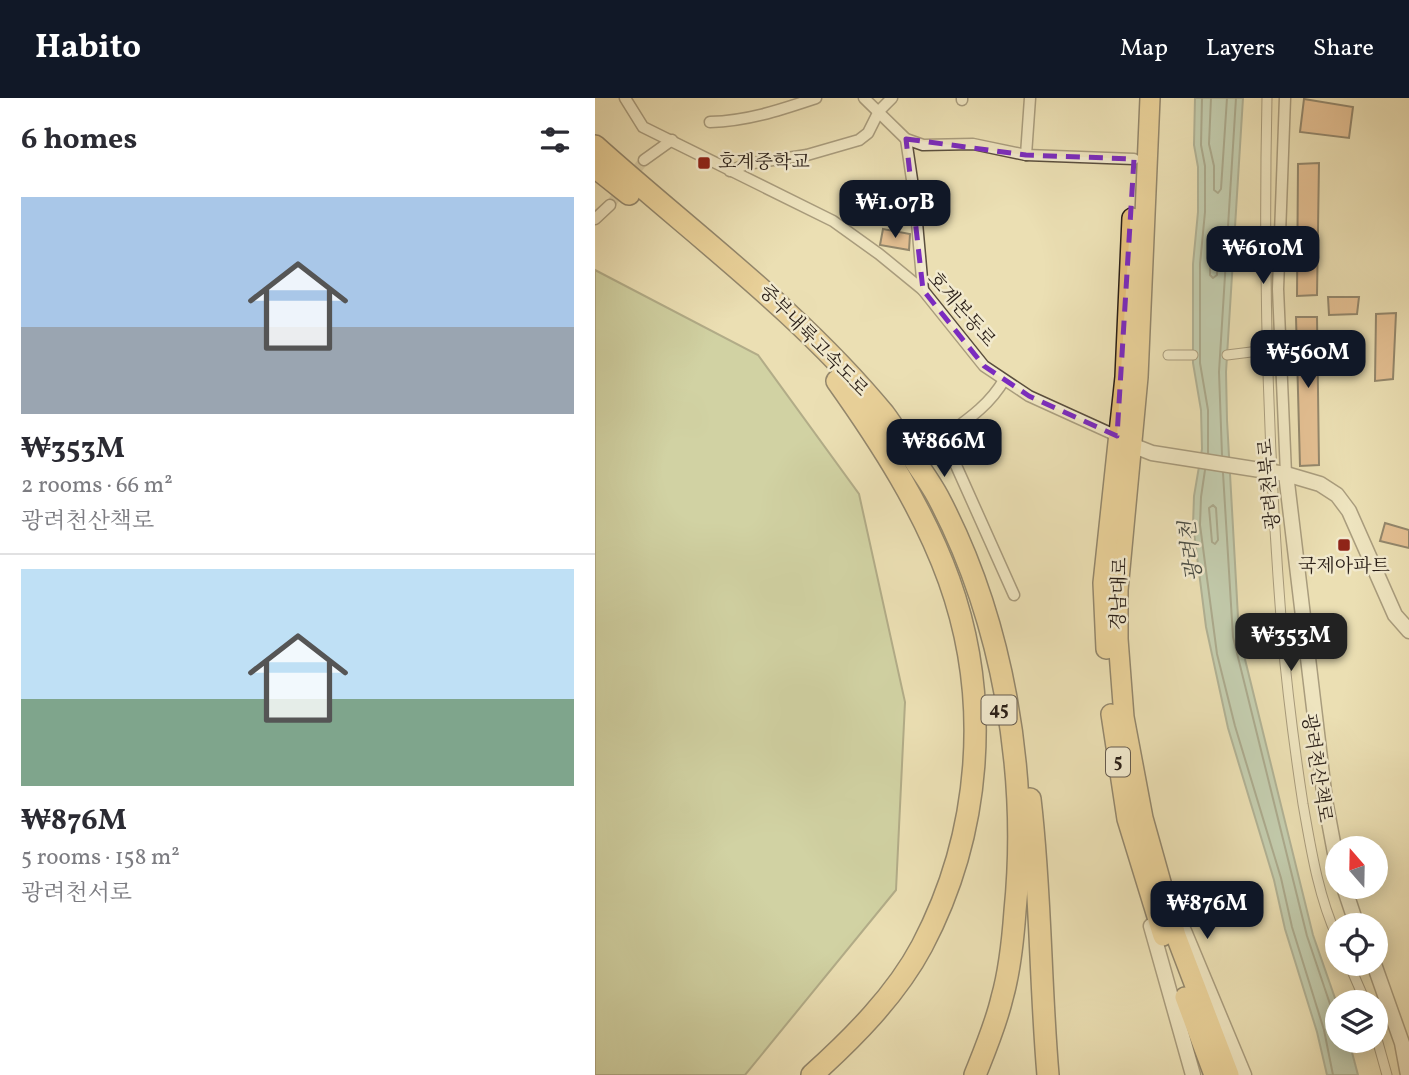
<!DOCTYPE html>
<meta charset="utf-8">
<style>
body{margin:0;font-family:Vollkorn,"Noto Serif KR",serif;background:#f2f2f3;color:#2b2b33;height:100vh;display:flex;flex-direction:column;font-size:26px;white-space:nowrap}
*{box-sizing:border-box;margin:0}
p{font-size:23px;color:#7c7c81}
.icon{flex:none;width:38px;height:38px;fill:none;stroke:currentColor;stroke-width:2;stroke-linecap:round;stroke-linejoin:round}
.map{position:relative;flex:1;overflow:hidden}
.panel{display:flex;flex-direction:column;background:#fff;width:595px}
.panel>*{flex:none}
.needle{width:46px;rotate:340deg}
.tools{position:absolute;left:730px;top:738px;display:grid;gap:14px}
.tools a{display:grid;place-items:center;width:63px;height:63px;border-radius:50%;background:#fff;box-shadow:0 4px 18px #0003;font-size:35px}
.price{position:absolute;translate:-50% -60px;padding:0 16px;border-radius:14px;background:#111827;color:#fff;font-size:23px;line-height:46px;filter:drop-shadow(0 2px 4px #0008)}
.price::after{content:'';position:absolute;left:50%;top:42px;width:21px;height:16px;margin-left:-10px;background:inherit;clip-path:polygon(0 0,100% 0,50% 100%)}
.price.current{background:#222;color:#fff}
ul{padding:0;list-style:none}
li{display:grid;align-content:center;gap:14px;height:371px;padding:0 21px}
li+li{border-top:2px solid #e1e1e2}
li span{display:grid;place-items:center;height:217px;border-radius:0px;color:#555}
li>.icon{margin-inline-start:auto}
span .icon{width:126px;height:126px;fill:#fffc;stroke-width:1}
li b{font-size:30px}
h2{display:flex;justify-content:space-between;align-items:center;height:84px;padding:0 21px;font-size:30px}
header{display:flex;align-items:center;gap:42px;box-sizing:border-box;height:98px;padding:0 35px;background:#111827;color:#fff}
header strong{font-size:33px}
nav{display:flex;gap:38px;margin-inline-start:auto;font-size:24px}
main{display:flex;flex:1;min-height:0}
.map>svg:first-child{display:block}
</style>
<header>
<strong>Habito</strong>
<nav><a>Map</a><a>Layers</a><a>Share</a></nav>
</header>
<main>
<section class="panel">
<h2>6 homes<svg class="icon" aria-label="filters" viewBox="0 0 24 24"><path d="M4 7h16M4 17h16"/><circle cx="9" cy="7" r="2"/><circle cx="15" cy="17" r="2"/></svg></h2>
<ul>
<li><span style="background:linear-gradient(#a9c7e8 60%,#9aa5b1 0)"><svg class="icon" aria-label="home" viewBox="0 0 24 24"><path d="M3 11l9-7 9 7M6 9v11h12V9"/></svg></span><div><b>₩353M</b><p>2 rooms · 66 m²</p><p>광려천산책로</p></div></li>
<li><span style="background:linear-gradient(#bfe0f5 60%,#7fa58c 0)"><svg class="icon" aria-label="home" viewBox="0 0 24 24"><path d="M3 11l9-7 9 7M6 9v11h12V9"/></svg></span><div><b>₩876M</b><p>5 rooms · 158 m²</p><p>광려천서로</p></div></li>
</ul>
</section>
<div class="map">
<svg width="814" height="977" viewBox="0 0 814 977">
<rect width="100%" height="100%" fill="#ebdfb3"/>
<filter id="stains"><feTurbulence type="fractalNoise" baseFrequency=".00286" numOctaves="4"/><feColorMatrix values="0 0 0 0 .2 0 0 0 0 .09 0 0 0 0 .02 0 0 0 .5 -.17"/></filter>
<radialGradient id="worn" r=".72"><stop offset=".6" stop-color="#630" stop-opacity="0"/><stop offset="1" stop-color="#630" stop-opacity=".3"/></radialGradient>
<!-- green -->
<path fill="#b1c391" stroke="#6d7054" stroke-width="2" d="M0 172 163 257 264 396 310 604 301 792 150 977H0Z"/>
<!-- water -->
<path fill="#98bcaf" stroke="#6c7d72" stroke-width="2" d="M600 0H648L631 274 632 322 644 537 718 837 742 906V943H754L763 977H732L722 934 690 831 679 782 633 630 611 529 598 427 599 398 607 351 606 312 598 265V166L603 114V69L599 47Z"/>
<g fill="none" stroke-linecap="round" stroke-linejoin="round">
<!-- shore -->
<g stroke="#606d63" stroke-width="2">
<path d="M607 0 606 47 610 68V114L605 166V265L613 312V355"/>
<path d="M616 0 614 46 619 68V92L623 95 626 91 632 0"/>
<path d="M620 144 623 148 622 177 618 180 615 177 616 147Z"/>
<path d="M627 357 624 274 641 0"/>
<path d="M610 372 606 399 605 427 622 556 640 628 686 780 697 829 729 932 738 977"/>
<path d="M628 375 638 539 712 838 735 906 742 912"/>
<path d="M618 407 621 410 623 442 620 446 617 444 614 410Z"/>
</g>
</g>
<!-- building -->
<g fill="#dc9b6d" stroke="#291e17" stroke-width="2">
<path d="M709 1 758 9 754 40 705 34Z"/>
<path d="M724 65 722 197 702 198 703 66Z"/>
<path d="M288 131 315 136 314 152 285 147Z"/>
<path d="M733 199H764L762 216 734 217Z"/>
<path d="M801 215 798 281 780 283 781 216Z"/>
<path d="M701 219H722L724 367 705 368Z"/>
<path d="M790 425 814 432V450L785 443Z"/>
</g>
<g fill="none" stroke-linecap="round" stroke-linejoin="round">
<!-- minor-tunnel -->
<path stroke="#c4b894" stroke-width="10" stroke-dasharray="10 5" stroke-linecap="butt" d="M15 107 49 62"/>
<!-- pedestrian casing -->
<g stroke="#5a4e3e" stroke-width="11">
<g id="pedestrian">
<path d="M672 0C668 179 673 355 687 533 692 592 699 647 708 706 716 751 723 797 742 839"/>
<path d="M573 257H598"/>
<path d="M632 257 672 252"/>
<path d="M754 866 771 905"/>
<path d="M780 934 792 977"/>
</g>
</g>
<!-- minor casing -->
<g stroke="#5a4e3e" stroke-width="13">
<g id="minor">
<path d="M30 0 48 29 238 123 284 156 328 192 389 268 434 298 522 338"/>
<path d="M269 0 311 41 328 47 378 46 431 57 539 61"/>
<path d="M690 0 683 191 691 376"/>
<path d="M367 2V0"/>
<path d="M115 24C153 23 185 12 221 0"/>
<path d="M311 41 320 102 328 192"/>
<path d="M431 57 435 0"/>
<path d="M49 62 77 42"/>
<path d="M135 73 152 66 212 57 264 42 273 35 284 13 297 0"/>
<path d="M0 121 15 107"/>
<path d="M409 282C395 306 375 320 353 336L351 345 419 497"/>
</g>
</g>
<!-- tertiary casing -->
<g stroke="#5a4e3e" stroke-width="17">
<g id="tertiary">
<path d="M529 344 557 355 691 376 725 386 742 397 754 413 800 517 814 533"/>
<path d="M691 376 730 702 742 766"/>
<path d="M749 789 762 828"/>
<path d="M556 828 598 977"/>
<path d="M589 833 649 977"/>
<path d="M779 866 807 945 813 977"/>
</g>
</g>
<!-- trunk casing -->
<g stroke="#291e17" stroke-width="22">
<g id="trunk">
<path d="M555 0 543 279 523 492V541L529 619 548 720 581 838 634 977"/>
<path d="M511 551 508 485 530 279 537 120"/>
<path d="M516 616 532 721 568 838"/>
<path d="M590 899 619 977"/>
</g>
</g>
<!-- motorway casing -->
<g stroke="#291e17" stroke-width="24">
<g id="motorway">
<path d="M0 48C98 136 205 214 289 316 299 329 307 344 316 357 325 371 335 384 343 399 408 522 434 675 420 813 418 841 415 872 407 900 401 926 390 952 380 977"/>
<path d="M0 69 34 96"/>
<path d="M435 701C446 793 445 885 453 977"/>
<path d="M217 977C258 940 301 897 327 848 386 736 397 602 354 482 328 410 286 345 242 283"/>
</g>
</g>
<!-- pedestrian -->
<use href="#pedestrian" stroke="#f2eace" stroke-width="9"/>
<!-- minor -->
<use href="#minor" stroke="#f2eace" stroke-width="10"/>
<!-- tertiary -->
<use href="#tertiary" stroke="#f2eace" stroke-width="14"/>
<!-- trunk -->
<use href="#trunk" stroke="#e6c07a" stroke-width="19"/>
<!-- motorway -->
<use href="#motorway" stroke="#e6c07a" stroke-width="21"/>
</g>
<!-- marked area -->
<path d="M0 0H814V977H0ZM311 41 431 57 539 61 522 338 434 298 389 268 328 192Z" fill="#ebdfb3" fill-opacity=".55" fill-rule="evenodd"/>
<path fill="none" stroke="#7b2cbf" stroke-width="5" stroke-dasharray="14 9" stroke-linejoin="round" d="M311 41 431 57 539 61 522 338 434 298 389 268 328 192Z"/>
<!-- markers -->
<g fill="#8f2418" stroke="#f2eace" stroke-width="2.5">
<rect x="102" y="58" width="14" height="14" rx="3.5"/>
<rect x="742" y="440" width="14" height="14" rx="3.5"/>
</g>
<g text-anchor="middle" dominant-baseline="central" stroke-width="5" stroke-linejoin="round" paint-order="stroke">
<!-- shield labels -->
<g fill="#f2eace" stroke="#655b4e" stroke-width="2">
<rect x="386.5" y="597.5" width="35" height="29" rx="5"/>
<rect x="511" y="649.5" width="24" height="29" rx="5"/>
</g>
<g font-size="18" font-weight="bold" fill="#291e17">
<text x="404" y="612">45</text>
<text x="523" y="664">5</text>
</g>
<!-- poi labels -->
<g font-size="19" fill="#291e17" stroke="#f2eace" text-anchor="start">
<text x="123" y="65">호계중학교</text>
<text x="749" y="469" text-anchor="middle">국제아파트</text>
</g>
<!-- street labels -->
<g font-size="19" fill="#291e17" stroke="#f2eace">
<text transform="translate(366 212) rotate(49)">호계본동로</text>
<text transform="translate(218 243) rotate(46)">중부내륙고속도로</text>
<text transform="translate(675 386) rotate(-95)">광려천북로</text>
<text transform="translate(525 496) rotate(-88)">경남대로</text>
<text transform="translate(721 670) rotate(81)">광려천산책로</text>
</g>
<!-- water labels -->
<g font-size="21" font-style="italic" fill="#4a4d45" stroke="#f2eace">
<text transform="translate(597 453) rotate(-97)">광려천</text>
</g>
</g>
<rect width="100%" height="100%" filter="url(#stains)"/>
<rect width="100%" height="100%" fill="url(#worn)"/>
</svg>
<div class="tools">
<a><svg class="needle" viewBox="-14 -14 28 28"><path d="M0-13l5 13h-10z" fill="#e53935"/><path d="M0 13l5-13h-10z" fill="#7c7c81"/></svg></a>
<a><svg class="icon" aria-label="locate" viewBox="0 0 24 24"><circle cx="12" cy="12" r="6"/><path d="M12 2v4M12 18v4M2 12h4M18 12h4"/></svg></a>
<a><svg class="icon" aria-label="layers" viewBox="0 0 24 24"><path d="M12 4l9 5-9 5-9-5zM3 14l9 5 9-5"/></svg></a>
</div>
<b class="price" style="left:300px;top:142px">₩1.07B</b>
<b class="price" style="left:668px;top:188px">₩610M</b>
<b class="price" style="left:713px;top:292px">₩560M</b>
<b class="price" style="left:349px;top:381px">₩866M</b>
<b class="price current" style="left:696px;top:575px">₩353M</b>
<b class="price" style="left:612px;top:843px">₩876M</b>
</div>
</main>
